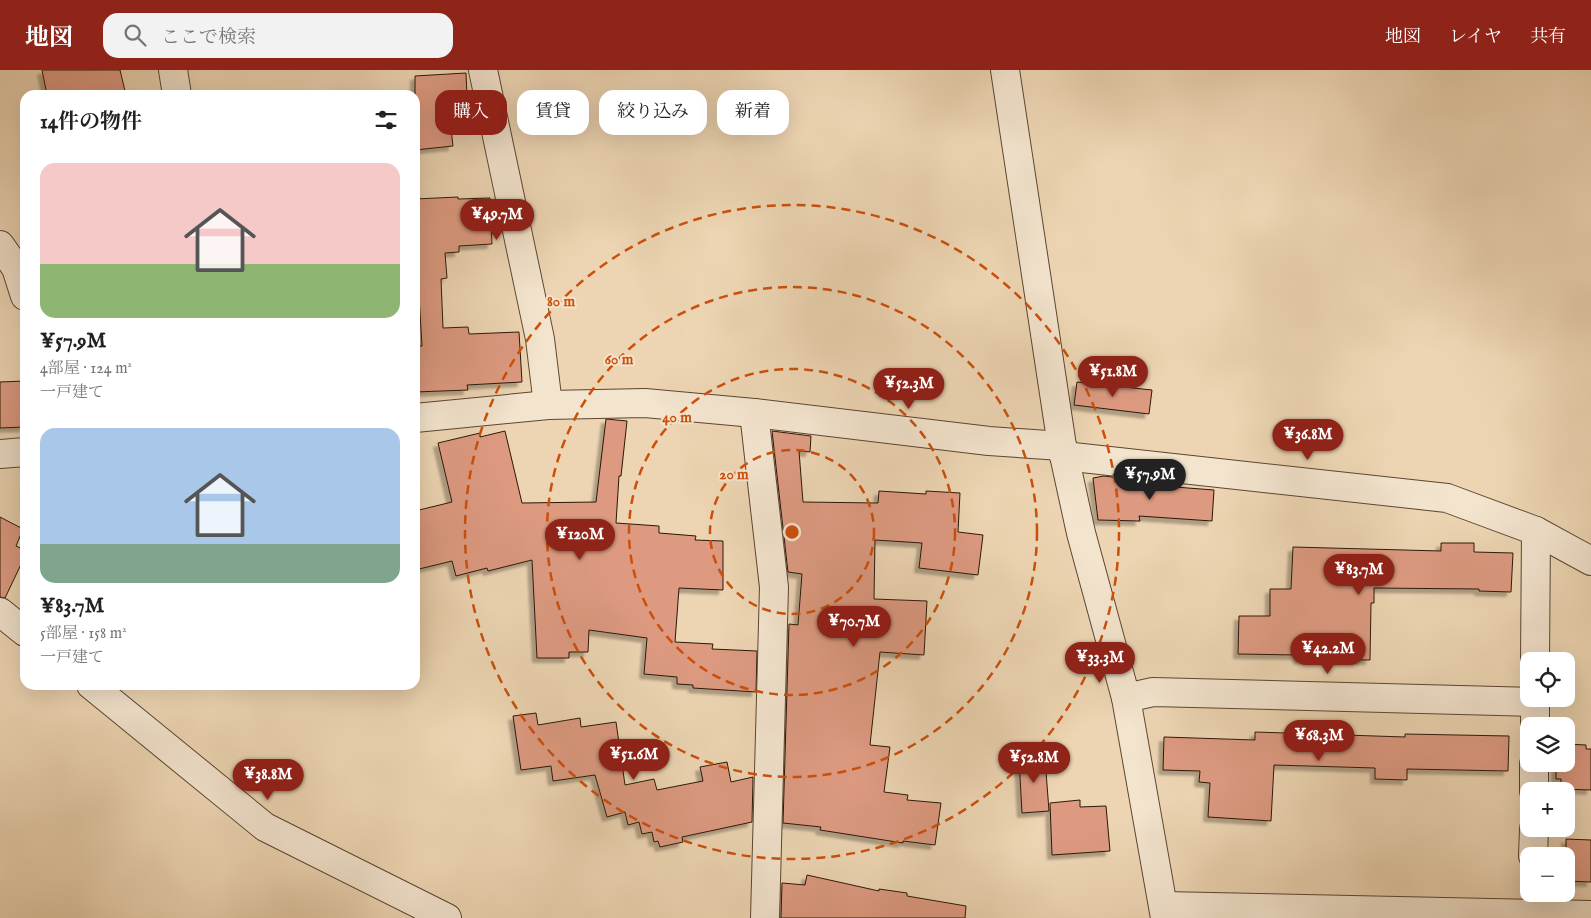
<!DOCTYPE html>
<html lang="ja">
<meta charset="utf-8">
<style>
body{margin:0;font-family:"IM FELL English","Noto Serif JP",serif;background:#f2f2f2;color:#222;height:100vh;display:flex;flex-direction:column;font-size:19px;white-space:nowrap}
*{box-sizing:border-box;margin:0}
p{font-size:16px;color:#767676}
.icon{flex:none;width:28px;height:28px;fill:none;stroke:currentColor;stroke-width:2;stroke-linecap:round;stroke-linejoin:round}
.map{position:relative;flex:1;overflow:hidden}
.details{position:absolute;left:20px;top:20px;width:400px;height:600px;display:flex;flex-direction:column;background:#fff;border-radius:15px;box-shadow:0 5px 20px #0002}
.details>*{flex:none}
.hud{position:absolute;left:435px;top:20px;width:475px;height:45px;display:flex;gap:10px}
.controls{position:absolute;left:1520px;top:582px;display:grid;gap:10px}
.controls a{display:grid;place-items:center;width:55px;height:55px;border-radius:10px;background:#fff;box-shadow:0 5px 20px #0002;font-size:25px}
.price{position:absolute;translate:-50% -42px;padding:0 11px;border-radius:18px;background:#8f2418;color:#fff;font-size:16px;line-height:32px;filter:drop-shadow(0 1px 2px #0008)}
.price::after{content:'';position:absolute;left:50%;top:30px;width:15px;height:11px;margin-left:-8px;background:inherit;clip-path:polygon(0 0,100% 0,50% 100%)}
.price.selected{background:#222;color:#fff}
ul{padding:0;list-style:none}
li{display:grid;align-content:center;gap:10px;height:265px;padding:0 20px}
li span{display:grid;place-items:center;height:155px;border-radius:15px;color:#555}
li>.icon{margin-inline-start:auto}
span .icon{width:90px;height:90px;fill:#fffc;stroke-width:1}
li b{font-size:21px}
h2{display:flex;justify-content:space-between;align-items:center;height:60px;padding:0 20px;font-size:21px}
.tag{padding:0 18px;border-radius:15px;background:#fff;box-shadow:0 5px 20px #0002;font-size:18px;line-height:45px}
.tag.selected{background:#8f2418;color:#fff}
header{display:flex;align-items:center;gap:30px;box-sizing:border-box;height:70px;padding:0 25px;background:#8f2418;color:#fff}
header strong{font-size:24px}
nav{display:flex;gap:28px;margin-inline-start:auto;font-size:18px}
.search{width:350px;height:45px;background:#f2f2f2;display:flex;align-items:center;gap:12px;box-sizing:border-box;padding:0 18px;border-radius:15px;color:#767676;font-size:19px}
.map>svg:first-child{display:block}
</style>
<header>
<strong>地図</strong>
<div class="search"><svg class="icon" aria-label="search" viewBox="0 0 24 24"><circle cx="10" cy="10" r="6"/><path d="M15 15l6 6"/></svg>ここで検索</div>
<nav><a>地図</a><a>レイヤ</a><a>共有</a></nav>
</header>
<div class="map">
<svg width="1591" height="848" viewBox="0 0 1591 848">
<defs>
<filter id="shadow"><feDropShadow dx="-4.5" dy="4.5" stdDeviation="1" flood-color="#0004"/></filter>
</defs>
<rect width="100%" height="100%" fill="#edd5b3"/>
<filter id="stains"><feTurbulence type="fractalNoise" baseFrequency=".004" numOctaves="4"/><feColorMatrix values="0 0 0 0 .2 0 0 0 0 .09 0 0 0 0 .02 0 0 0 .5 -.17"/></filter>
<radialGradient id="worn" r=".72"><stop offset=".6" stop-color="#630" stop-opacity="0"/><stop offset="1" stop-color="#630" stop-opacity=".3"/></radialGradient>
<!-- building -->
<g fill="#dd9a81" stroke="#2a1706" filter="url(#shadow)">
<path d="M42 0H120L126 25H47Z"/>
<path d="M466 3 468 49 450 50 453 76 415 80V6Z"/>
<path d="M458 127V129L490 128 492 174 459 176V182L445 183 447 208 441 209 443 258 468 257 469 264 519 262 522 312 467 315 468 320 415 322V276H422L418 209H415V129Z"/>
<path d="M25 311V357L0 358V312Z"/>
<path d="M1077 312 1152 320 1149 344 1074 335Z"/>
<path d="M606 349 627 351 621 406H619L616 453 659 456V463L696 466 695 470 723 471V520L679 518 675 572 713 574 712 579 757 581 756 622 693 618V615L677 614V607L644 604 647 568 589 560 588 582H569V588H537L532 490 488 501 487 498 456 506 452 491 415 500V441L452 432 438 373 480 363V367L505 361 522 433 596 432Z"/>
<path d="M772 361 811 366 810 382 799 381 803 432 878 433 879 421 926 424V421L960 423 958 462 983 465 978 505 919 498 922 473 875 470 874 529 927 531 924 585 880 582 870 675 890 677 884 722 908 725 907 730 941 733 935 775 903 771V773L820 760 821 757 783 753 789 554 798 555 802 504 788 502Z"/>
<path d="M1104 406 1136 410V414L1214 420 1212 451 1139 446 1140 451 1098 450 1093 408Z"/>
<path d="M0 447 23 459 16 476 25 480V486L5 528 0 527Z"/>
<path d="M1441 473H1474V482L1513 483 1511 522 1479 521V519L1374 518V533H1371L1370 590 1298 589V585L1238 584 1239 546H1270V519H1291L1293 477 1441 481Z"/>
<path d="M536 643 538 655 580 648 581 657 616 652 625 715 654 709 657 720 703 711 700 697 727 692 731 712 753 707 752 752 682 767 683 772 660 777 658 771 654 772 652 762 642 764 639 752 628 755 625 742 607 747 595 705 553 711 551 696 521 700 513 646Z"/>
<path d="M1255 662 1405 667V664L1509 666 1508 701 1407 699V710L1375 709V698L1274 695 1271 751 1208 747 1210 713 1199 712 1200 701 1163 700 1164 667 1255 670Z"/>
<path d="M1566 674 1586 675V679H1591V720L1561 719V709H1556V694H1566Z"/>
<path d="M1041 685V689L1045 688 1049 741 1022 743 1019 690H1020V686Z"/>
<path d="M1080 730V737L1106 736 1110 781 1052 785 1050 733Z"/>
<path d="M1566 769 1591 770V812L1566 811Z"/>
<path d="M807 805 879 821V819L907 823V826L966 836 965 848H781L782 813 805 815Z"/>
</g>
<g fill="none" stroke-linecap="round" stroke-linejoin="round">
<!-- minor casing -->
<g stroke="#5b4631" stroke-width="30">
<g id="minor">
<path d="M173 0 177 25"/>
<path d="M483 0 540 269 548 335"/>
<path d="M0 175 16 198 25 226"/>
<path d="M754 343 774 517 765 848"/>
<path d="M415 348 548 335 645 333 754 343 989 371 1062 376"/>
<path d="M0 384 25 382"/>
<path d="M1064 386 1447 428 1536 461 1591 491"/>
<path d="M0 542 25 562"/>
<path d="M1535 591 1536 461"/>
<path d="M91 615 265 757 447 848"/>
<path d="M1126 628 1153 622 1535 632"/>
<path d="M1535 656V629"/>
<path d="M1534 721V694"/>
<path d="M1533 786 1534 759"/>
<path d="M1164 836 1591 845"/>
</g>
</g>
<!-- tertiary casing -->
<g stroke="#5b4631" stroke-width="30">
<path id="tertiary" d="M1005 0 1062 376 1081 463 1126 628 1165 848"/>
</g>
<!-- minor -->
<use href="#minor" stroke="#f3e4ce" stroke-width="28"/>
<!-- tertiary -->
<use href="#tertiary" stroke="#f3e4ce" stroke-width="28"/>
</g>
<!-- distance rings -->
<g fill="none" stroke="#cc4f0b" stroke-width="2.5" stroke-dasharray="9 6">
<circle cx="792" cy="462" r="82"/>
<circle cx="792" cy="462" r="163"/>
<circle cx="792" cy="462" r="245"/>
<circle cx="792" cy="462" r="327"/>
</g>
<circle cx="792" cy="462" r="8" fill="#cc4f0b" stroke="#f3e4ce" stroke-width="2.5"/>
<g font-size="15" text-anchor="middle" font-weight="bold" fill="#cc4f0b" stroke="#f3e4ce" stroke-width="4" stroke-linejoin="round" paint-order="stroke">
<text x="561" y="236">80 m</text>
<text x="619" y="294">60 m</text>
<text x="677" y="352">40 m</text>
<text x="734" y="409">20 m</text>
</g>
<rect width="100%" height="100%" filter="url(#stains)"/>
<rect width="100%" height="100%" fill="url(#worn)"/>
</svg>
<div class="controls">
<a><svg class="icon" aria-label="locate" viewBox="0 0 24 24"><circle cx="12" cy="12" r="6"/><path d="M12 2v4M12 18v4M2 12h4M18 12h4"/></svg></a>
<a><svg class="icon" aria-label="layers" viewBox="0 0 24 24"><path d="M12 4l9 5-9 5-9-5zM3 14l9 5 9-5"/></svg></a>
<a>+</a>
<a>−</a>
</div>
<b class="price" style="left:497px;top:171px">¥49.7M</b>
<b class="price" style="left:1113px;top:328px">¥51.8M</b>
<b class="price" style="left:909px;top:340px">¥52.3M</b>
<b class="price" style="left:1308px;top:391px">¥36.8M</b>
<b class="price selected" style="left:1150px;top:431px">¥57.9M</b>
<b class="price" style="left:580px;top:491px">¥120M</b>
<b class="price" style="left:1359px;top:526px">¥83.7M</b>
<b class="price" style="left:854px;top:578px">¥70.7M</b>
<b class="price" style="left:1328px;top:605px">¥42.2M</b>
<b class="price" style="left:1100px;top:614px">¥33.3M</b>
<b class="price" style="left:1319px;top:692px">¥68.3M</b>
<b class="price" style="left:634px;top:711px">¥51.6M</b>
<b class="price" style="left:1034px;top:714px">¥52.8M</b>
<b class="price" style="left:268px;top:731px">¥38.8M</b>
<div class="hud">
<a class="tag selected">購入</a>
<a class="tag">賃貸</a>
<a class="tag">絞り込み</a>
<a class="tag">新着</a>
</div>
<section class="details">
<h2>14件の物件<svg class="icon" aria-label="filters" viewBox="0 0 24 24"><path d="M4 7h16M4 17h16"/><circle cx="9" cy="7" r="2"/><circle cx="15" cy="17" r="2"/></svg></h2>
<ul>
<li><span style="background:linear-gradient(#f6c9c9 65%,#8fb573 0)"><svg class="icon" aria-label="home" viewBox="0 0 24 24"><path d="M3 11l9-7 9 7M6 9v11h12V9"/></svg></span><div><b>¥57.9M</b><p>4部屋 · 124 m²</p><p>一戸建て</p></div></li>
<li><span style="background:linear-gradient(#a9c7e8 75%,#7fa58c 0)"><svg class="icon" aria-label="home" viewBox="0 0 24 24"><path d="M3 11l9-7 9 7M6 9v11h12V9"/></svg></span><div><b>¥83.7M</b><p>5部屋 · 158 m²</p><p>一戸建て</p></div></li>
</ul>
</section>
</div>
